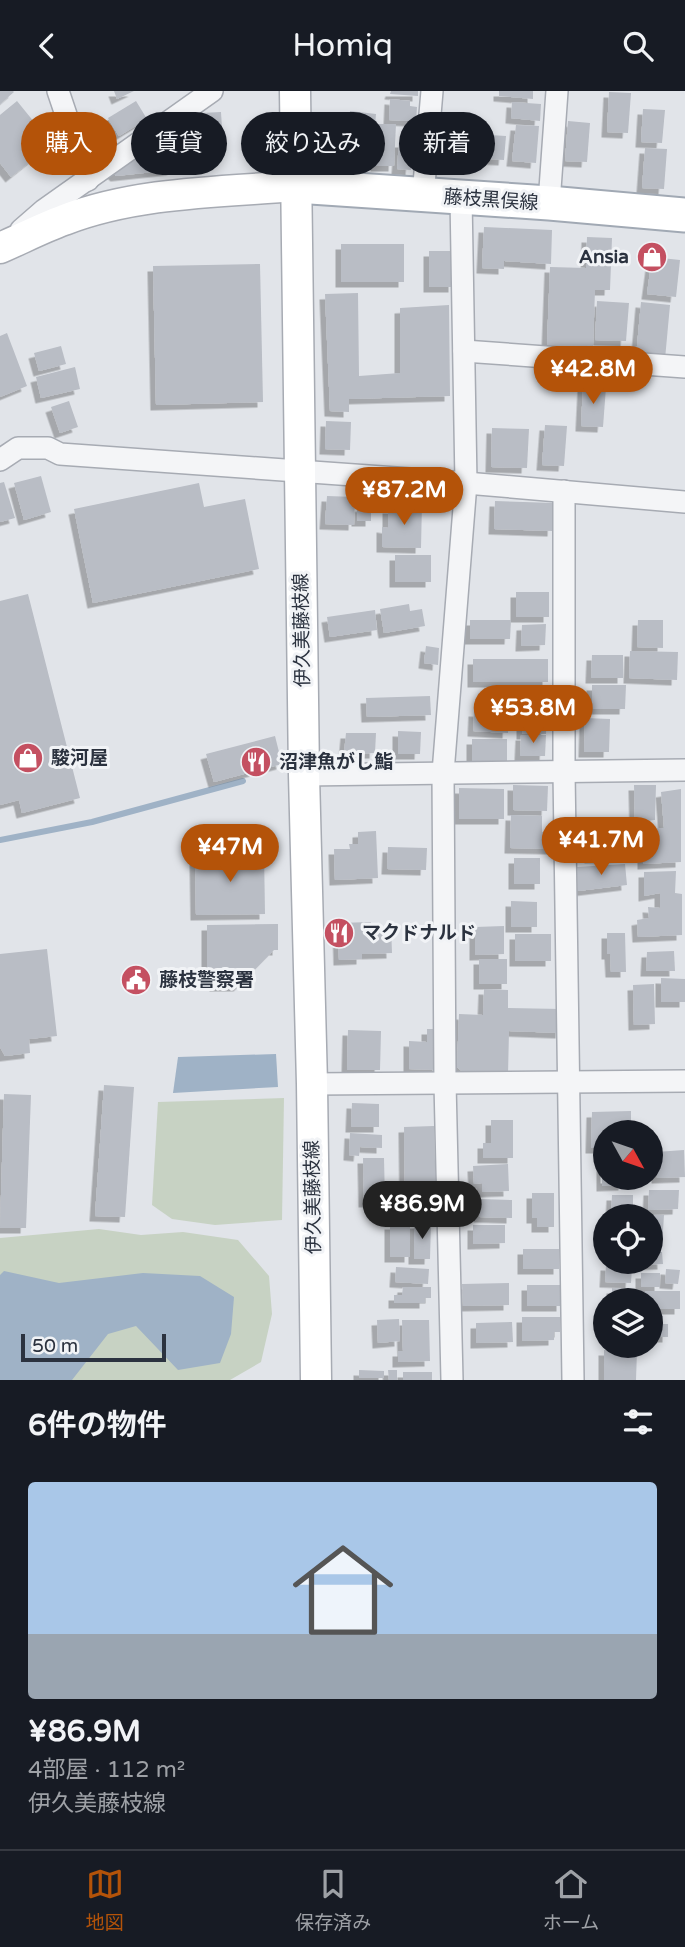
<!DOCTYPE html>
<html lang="ja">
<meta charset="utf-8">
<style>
body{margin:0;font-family:"Varela Round","Noto Sans JP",sans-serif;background:#242831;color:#f1f3f6;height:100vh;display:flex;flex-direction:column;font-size:26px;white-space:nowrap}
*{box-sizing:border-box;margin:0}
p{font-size:23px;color:#9ea1a6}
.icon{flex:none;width:38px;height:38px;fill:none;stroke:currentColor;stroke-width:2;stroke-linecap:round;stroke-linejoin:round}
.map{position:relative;height:1289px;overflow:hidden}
.drawer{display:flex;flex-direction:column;background:#171b24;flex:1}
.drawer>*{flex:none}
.hud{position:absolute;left:21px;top:21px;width:644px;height:63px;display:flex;gap:14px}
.needle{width:46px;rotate:130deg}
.controls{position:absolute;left:593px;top:1029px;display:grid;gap:14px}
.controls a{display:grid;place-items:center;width:70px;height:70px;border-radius:50%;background:#171b24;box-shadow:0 4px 10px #0003;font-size:35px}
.scale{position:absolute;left:21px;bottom:18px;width:145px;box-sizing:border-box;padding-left:7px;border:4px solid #2b323f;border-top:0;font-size:19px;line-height:24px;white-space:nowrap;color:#2b323f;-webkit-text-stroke:5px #f1f3f6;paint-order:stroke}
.price{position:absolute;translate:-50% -60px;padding:0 16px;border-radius:24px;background:#b45309;color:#fff;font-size:23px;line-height:46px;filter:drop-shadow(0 2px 4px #0008)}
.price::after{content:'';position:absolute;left:50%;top:42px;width:21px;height:16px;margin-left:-10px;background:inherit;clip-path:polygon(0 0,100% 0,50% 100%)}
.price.on{background:#222;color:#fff}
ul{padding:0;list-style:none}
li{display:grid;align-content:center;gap:14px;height:371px;padding:0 28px}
li span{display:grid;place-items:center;height:217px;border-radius:7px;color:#555}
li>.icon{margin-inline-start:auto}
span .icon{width:126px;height:126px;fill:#fffc;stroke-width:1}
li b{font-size:30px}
h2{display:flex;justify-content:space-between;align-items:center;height:84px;padding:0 28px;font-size:30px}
.tag{padding:0 24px;border-radius:32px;background:#171b24;box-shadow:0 4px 10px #0003;font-size:24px;line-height:63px}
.tag.on{background:#b45309;color:#fff}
header{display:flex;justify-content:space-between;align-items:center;height:91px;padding:0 28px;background:#171b24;font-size:32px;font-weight:600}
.tabs{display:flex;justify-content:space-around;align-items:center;height:98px;border-top:2px solid #363941;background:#171b24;font-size:19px;color:#9ea1a6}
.tabs a{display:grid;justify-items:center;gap:4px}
.tabs .on{color:#b45309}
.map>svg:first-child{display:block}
</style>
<header><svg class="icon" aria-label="back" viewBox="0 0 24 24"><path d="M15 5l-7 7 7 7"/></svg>Homiq<svg class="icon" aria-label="search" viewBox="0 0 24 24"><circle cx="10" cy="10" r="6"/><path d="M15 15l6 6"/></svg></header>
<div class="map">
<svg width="685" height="1289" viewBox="0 0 685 1289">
<defs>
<filter id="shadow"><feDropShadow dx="-5.5" dy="5.5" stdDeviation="0" flood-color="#0004"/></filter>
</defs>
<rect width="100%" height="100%" fill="#e1e4e9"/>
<!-- green -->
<g fill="#c7d2c3">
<path d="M284 1007 282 1129 215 1134 172 1128 152 1114 158 1011Z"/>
<path d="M99 1138 141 1144 183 1141 238 1149 269 1185 272 1223 261 1271 230 1289H0V1147Z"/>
</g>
<!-- water -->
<g fill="#9fb2c6">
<path d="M276 963 278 996 173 1002 178 966Z"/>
<path d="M4 1180 59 1192 143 1182 200 1185 234 1206 231 1243 220 1272 178 1279 136 1235 108 1243 72 1289H0V1184Z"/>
</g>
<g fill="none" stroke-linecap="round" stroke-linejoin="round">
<!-- stream -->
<path stroke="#9fb2c6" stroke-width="6" d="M0 749 92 731 243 690"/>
</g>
<!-- building -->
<g fill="#b9bdc5" filter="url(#shadow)">
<path d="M0 0H13L14 1 0 13Z"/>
<path d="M114 0H134L117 8Z"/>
<path d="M391 0H418V5L390 3Z"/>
<path d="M499 0H533V8L499 5Z"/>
<path d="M609 1 631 2 628 42 607 41Z"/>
<path d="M390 8 410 10V15L417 16 416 30 389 29Z"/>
<path d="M17 10 52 53 11 86 0 72V24Z"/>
<path d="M136 10 147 28 119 45 108 27Z"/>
<path d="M512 11 541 13 540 30 511 27Z"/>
<path d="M643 18 665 19 662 52 641 51Z"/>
<path d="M350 20 376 23 371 77 345 74Z"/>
<path d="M221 21 223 53 203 55 201 22Z"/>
<path d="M568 30 590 32 587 71 565 70Z"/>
<path d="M377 33H396L394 75H376Z"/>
<path d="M516 34 539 35 536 72 512 70Z"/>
<path d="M440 37 462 39 460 68H439Z"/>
<path d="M170 40 192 64 172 79 116 85 112 81Z"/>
<path d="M473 43 506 45 504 69 471 67Z"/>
<path d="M399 51H413L411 79 397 78Z"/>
<path d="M645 57 667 58 664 98 642 97Z"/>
<path d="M484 136 552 139 551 173 504 170V178L482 177Z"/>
<path d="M587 146 612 147 610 199H595L593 255 547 254 550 176 586 177Z"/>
<rect x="341" y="153" width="63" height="38"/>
<rect x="429" y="160" width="25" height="36"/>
<path d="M652 166 680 169 676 206 647 203Z"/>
<path d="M260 173 263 311 156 314 153 175Z"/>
<path d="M358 202 359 285 400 282V217L449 214 450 305 349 308V321L330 320 325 203Z"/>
<path d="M597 210 629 212 626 250 595 249Z"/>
<path d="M641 211 670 214 665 268 636 266Z"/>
<path d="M7 242 27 295 0 306V245Z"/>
<path d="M61 255 66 273 39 280 34 262Z"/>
<path d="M75 276 80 298 41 307 36 286Z"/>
<path d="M583 295 606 296 603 336 581 335Z"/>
<path d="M69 310 78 336 60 342 51 316Z"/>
<path d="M326 330 351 331 350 359 325 358Z"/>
<path d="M545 334 567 335 564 375 542 374Z"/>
<path d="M492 337 529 338 527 377 491 376Z"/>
<path d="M41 385 51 421 24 429 14 392Z"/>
<path d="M4 391 15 427 0 431V392Z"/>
<path d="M199 392 204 416 245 408 259 478 93 512 74 418Z"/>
<path d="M327 405 355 406 354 434 325 433Z"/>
<path d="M495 410 554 412 553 440 494 438Z"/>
<path d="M408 412H422L421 457 382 456V436L388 437V417H408Z"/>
<path d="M357 415 371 416V430H357Z"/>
<rect x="395" y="464" width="36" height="27"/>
<rect x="516" y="501" width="33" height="25"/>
<path d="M28 503 80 707 22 722 19 709 0 714V510Z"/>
<path d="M409 513 410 520 422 518 425 535 384 542 380 518Z"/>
<path d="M375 519 377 539 330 546 327 526Z"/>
<path d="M470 529H511L510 548H470Z"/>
<path d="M638 529H663V557L637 556Z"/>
<path d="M546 533 545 554 521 555 522 534Z"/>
<path d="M426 555 439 557 438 574 424 572Z"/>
<path d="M630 560 678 561 677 589 629 587Z"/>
<path d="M592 564H623V587H591Z"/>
<rect x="473" y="568" width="75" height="23"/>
<path d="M592 594H626L625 618H592Z"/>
<path d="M524 596H556L555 617H525Z"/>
<path d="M484 597 513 598V618L482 616Z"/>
<path d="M430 605 431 624 367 626 366 607Z"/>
<path d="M474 620 509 622 508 642 473 640Z"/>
<path d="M547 621 546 643H522V622Z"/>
<path d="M585 627 610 628 609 661H584Z"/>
<path d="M398 640 421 641 420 663H398Z"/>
<path d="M346 642H376L375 662 344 663Z"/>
<path d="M521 644H546L545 665H520Z"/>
<path d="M275 645 282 673 214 691 206 663Z"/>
<rect x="472" y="648" width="35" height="25"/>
<path d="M513 694 548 695 547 720 513 719Z"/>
<path d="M634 694H656L655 729 635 731Z"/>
<path d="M459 697 504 698V728H459Z"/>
<path d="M681 698V771L643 773V738L664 737 661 701Z"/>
<path d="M511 724 542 725V741H558L557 758 510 757Z"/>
<path d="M625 735V765L590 767 588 737Z"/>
<path d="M376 740 378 787 335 789 334 758H350L349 753H358V741Z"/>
<path d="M388 756 427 757 426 779 387 778Z"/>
<path d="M264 761 265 823 196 824 195 763Z"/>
<rect x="514" y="767" width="26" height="26"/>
<path d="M625 773 627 794 578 800 577 776Z"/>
<path d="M676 780 675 802 682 803V844L638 846 637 829 649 827 648 816 660 817V802L644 805V781Z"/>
<path d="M511 810 537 811V836H511Z"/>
<path d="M371 831V836H391L392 862 362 863V868L339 869 338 832Z"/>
<path d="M278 833V859H274L239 895H215V884H207V834Z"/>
<path d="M504 835V863L475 864V836Z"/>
<path d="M607 842H625L626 881H611L610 863H607Z"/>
<rect x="515" y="843" width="36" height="27"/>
<path d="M47 858 57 945 29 948 30 962 5 965 0 956V863Z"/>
<path d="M674 860 675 880H646L647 861Z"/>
<rect x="479" y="868" width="28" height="25"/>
<path d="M661 887 685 888V911H661Z"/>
<path d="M654 893 655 933 634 934 633 894Z"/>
<path d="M484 898 508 899V917L562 918 561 942 509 940 508 984 465 983 457 976 459 923 483 924Z"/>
<path d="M427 938H439L438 979 409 978V950L427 951Z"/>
<path d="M348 939 381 940 380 979H347Z"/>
<path d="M104 994 134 996 125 1126 95 1125Z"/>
<path d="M4 1003 31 1004 26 1137H0Z"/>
<path d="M352 1012 379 1013V1036H351Z"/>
<path d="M631 1020V1041H606V1057H591L592 1021Z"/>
<path d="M491 1029H513V1067H483V1052H491Z"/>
<path d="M434 1035 436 1109H405L404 1036Z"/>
<path d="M350 1042 382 1044V1057L360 1056 359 1065 349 1064Z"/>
<path d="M684 1059 685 1086 657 1087 656 1061Z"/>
<path d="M363 1067H384L385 1110 364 1111Z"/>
<path d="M602 1069H606V1087H623L624 1094 602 1095Z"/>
<path d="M508 1073 509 1100 482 1101V1092L474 1093 473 1075Z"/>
<path d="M649 1099H679L678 1118 648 1119Z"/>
<path d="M532 1102H554V1136H537V1127H532Z"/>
<path d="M612 1104H633V1125H611Z"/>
<path d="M479 1108 512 1109V1127L479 1126Z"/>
<path d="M651 1124H664L662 1155H651Z"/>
<path d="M414 1132H431L430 1168H414Z"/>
<rect x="390" y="1133" width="20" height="33"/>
<path d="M473 1134H505V1152L473 1153Z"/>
<rect x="523" y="1158" width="36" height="20"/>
<path d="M651 1161H662L663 1173 638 1174V1171H651Z"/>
<path d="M606 1174 632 1175 631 1192 605 1191Z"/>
<path d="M396 1176 429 1178 428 1193 395 1191Z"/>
<path d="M666 1178 680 1179 678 1193 665 1192Z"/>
<rect x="641" y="1182" width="19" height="14"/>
<path d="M509 1192V1214L463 1215 462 1193Z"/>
<rect x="527" y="1194" width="35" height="21"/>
<path d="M403 1196H431V1207H425V1212H394V1204H402Z"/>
<path d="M612 1197 633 1198V1209H612Z"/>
<path d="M645 1200H680V1218H651V1209H645Z"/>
<path d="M651 1225H663V1233H668V1246H651Z"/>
<path d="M522 1226H560V1241H554V1249L522 1250Z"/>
<path d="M399 1228 400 1250 378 1252 377 1229Z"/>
<path d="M402 1229H429L430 1270 398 1271V1260H403Z"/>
<path d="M512 1231 513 1251 476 1252V1232Z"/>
<path d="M604 1259 637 1260 636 1289H604Z"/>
<path d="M359 1279 384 1280V1287H359Z"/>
<path d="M388 1279H397V1289H389Z"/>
<rect x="403" y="1281" width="29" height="8"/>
</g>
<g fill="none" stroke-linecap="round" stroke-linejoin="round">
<!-- minor casing -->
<g stroke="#a7abb3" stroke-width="24">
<g id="minor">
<path d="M58 0 88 89"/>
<path d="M423 105 432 0"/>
<path d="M549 112 557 0"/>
<path d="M21 139 44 119 212 0"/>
<path d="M464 260 685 276"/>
<path d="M0 369 18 357H48L60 363 466 392 685 411"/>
<path d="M564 400V681L573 1289"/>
<path d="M304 684 685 679"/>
<path d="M312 993 685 990"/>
<path d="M452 1289 445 992 443 682 466 392 461 107"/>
</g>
</g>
<!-- secondary casing -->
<g stroke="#a7abb3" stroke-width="33">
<g id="secondary">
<path d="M295 0 304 684 312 993 316 1289"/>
<path d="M0 157C21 148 42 137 64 129 136 101 220 101 296 95"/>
</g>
</g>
<!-- primary casing -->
<g stroke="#a1a9b4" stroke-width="37">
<path id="primary" d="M296 95 549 112 685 124"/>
</g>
<!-- minor -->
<use href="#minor" stroke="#f4f5f7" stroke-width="21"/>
<!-- secondary -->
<use href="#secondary" stroke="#fff" stroke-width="30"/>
<!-- primary -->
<use href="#primary" stroke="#fff" stroke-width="33"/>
</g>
<!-- icons -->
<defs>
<g id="shop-disc" transform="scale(1.575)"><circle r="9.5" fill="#c45061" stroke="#f1f3f6"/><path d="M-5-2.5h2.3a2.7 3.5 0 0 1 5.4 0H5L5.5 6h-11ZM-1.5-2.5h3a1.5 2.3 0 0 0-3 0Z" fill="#fff"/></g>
<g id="restaurant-disc" transform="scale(1.575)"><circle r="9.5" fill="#c45061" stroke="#f1f3f6"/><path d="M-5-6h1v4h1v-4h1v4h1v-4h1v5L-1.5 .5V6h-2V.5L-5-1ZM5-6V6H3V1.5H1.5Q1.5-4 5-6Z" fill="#fff"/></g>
<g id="civic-disc" transform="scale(1.575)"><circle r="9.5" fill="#c45061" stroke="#f1f3f6"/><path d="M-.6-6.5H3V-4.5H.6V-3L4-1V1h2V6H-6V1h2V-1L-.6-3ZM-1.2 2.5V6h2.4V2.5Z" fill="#fff"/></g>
</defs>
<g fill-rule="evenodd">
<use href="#shop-disc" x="652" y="166"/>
<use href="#shop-disc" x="28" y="667"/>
<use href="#restaurant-disc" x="256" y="671"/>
<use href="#restaurant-disc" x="339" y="842"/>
<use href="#civic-disc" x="136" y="889"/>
</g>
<g text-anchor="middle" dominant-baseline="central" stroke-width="6" stroke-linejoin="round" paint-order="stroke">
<!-- street labels -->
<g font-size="19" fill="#2b323f" stroke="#f1f3f6">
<text transform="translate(491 109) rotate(4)">藤枝黒俣線</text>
<text transform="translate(302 539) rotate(-91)">伊久美藤枝線</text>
<text transform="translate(313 1106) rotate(-91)">伊久美藤枝線</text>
</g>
<!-- poi labels -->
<g font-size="19" font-weight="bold" fill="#2b323f" stroke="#f1f3f6" text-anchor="start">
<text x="629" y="166" text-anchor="end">Ansia</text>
<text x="51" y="667">駿河屋</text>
<text x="279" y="671">沼津魚がし鮨</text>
<text x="362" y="842">マクドナルド</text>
<text x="159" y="889">藤枝警察署</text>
</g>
</g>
</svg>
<div class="controls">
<a><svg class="needle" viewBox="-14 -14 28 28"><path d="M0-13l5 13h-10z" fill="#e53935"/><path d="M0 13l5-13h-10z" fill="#9ea1a6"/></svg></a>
<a><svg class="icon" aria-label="locate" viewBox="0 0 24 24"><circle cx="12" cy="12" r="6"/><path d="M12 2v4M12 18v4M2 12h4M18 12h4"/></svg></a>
<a><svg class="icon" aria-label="layers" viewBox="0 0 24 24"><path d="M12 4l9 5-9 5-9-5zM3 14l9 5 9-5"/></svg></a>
</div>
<div class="scale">50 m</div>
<b class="price" style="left:593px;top:315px">¥42.8M</b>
<b class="price" style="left:404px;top:436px">¥87.2M</b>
<b class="price" style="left:533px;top:654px">¥53.8M</b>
<b class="price" style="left:601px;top:786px">¥41.7M</b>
<b class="price" style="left:230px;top:793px">¥47M</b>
<b class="price on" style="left:422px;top:1150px">¥86.9M</b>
<div class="hud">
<a class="tag on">購入</a>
<a class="tag">賃貸</a>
<a class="tag">絞り込み</a>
<a class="tag">新着</a>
</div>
</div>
<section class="drawer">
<h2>6件の物件<svg class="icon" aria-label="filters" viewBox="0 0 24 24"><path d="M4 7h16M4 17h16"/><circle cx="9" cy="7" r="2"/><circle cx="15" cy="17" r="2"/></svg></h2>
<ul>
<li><span style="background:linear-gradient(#a9c7e8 70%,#9aa5b1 0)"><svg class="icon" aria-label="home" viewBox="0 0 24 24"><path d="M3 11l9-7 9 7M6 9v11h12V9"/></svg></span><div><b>¥86.9M</b><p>4部屋 · 112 m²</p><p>伊久美藤枝線</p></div></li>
</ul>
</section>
<nav class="tabs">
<a class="on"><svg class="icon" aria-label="map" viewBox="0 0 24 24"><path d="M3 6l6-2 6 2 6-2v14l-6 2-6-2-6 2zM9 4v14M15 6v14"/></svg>地図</a>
<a><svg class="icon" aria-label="saved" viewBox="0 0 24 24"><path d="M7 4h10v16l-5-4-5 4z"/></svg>保存済み</a>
<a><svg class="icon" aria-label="home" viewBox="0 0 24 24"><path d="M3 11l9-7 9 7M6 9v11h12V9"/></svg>ホーム</a>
</nav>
